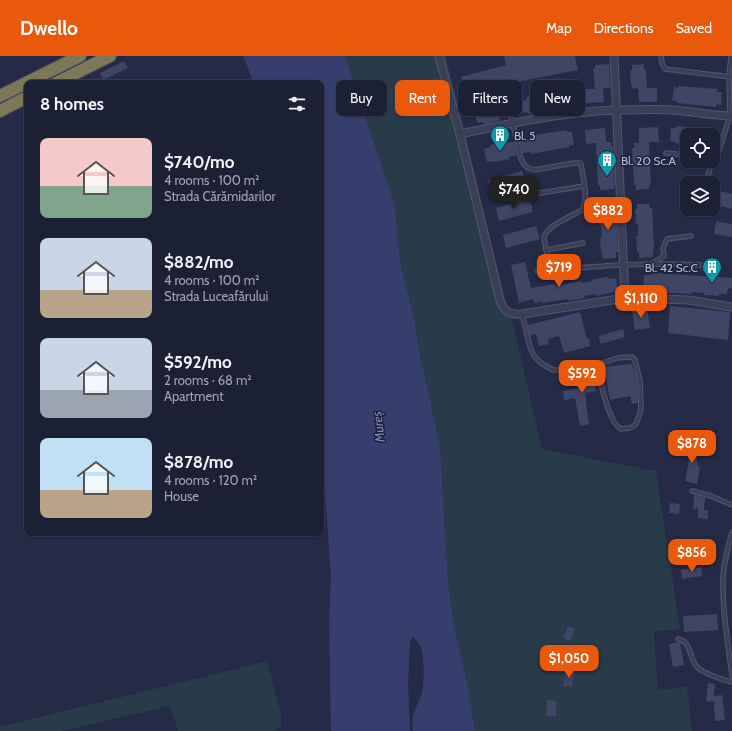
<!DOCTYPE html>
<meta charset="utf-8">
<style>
body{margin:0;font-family:Cabin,sans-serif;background:#25283d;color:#f1f3f6;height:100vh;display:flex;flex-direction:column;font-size:15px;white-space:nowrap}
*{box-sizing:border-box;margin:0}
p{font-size:13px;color:#a0a3ad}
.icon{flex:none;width:22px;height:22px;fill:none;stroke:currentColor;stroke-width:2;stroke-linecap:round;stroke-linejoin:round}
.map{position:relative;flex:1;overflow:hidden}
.side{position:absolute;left:24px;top:24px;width:300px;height:456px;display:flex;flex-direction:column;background:#1c2035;border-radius:8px;box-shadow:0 1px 3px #0004,0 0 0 1px #3a3e50}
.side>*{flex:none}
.hud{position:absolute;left:336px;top:24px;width:336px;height:36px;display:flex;gap:8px}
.tools{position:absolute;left:680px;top:72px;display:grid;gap:8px}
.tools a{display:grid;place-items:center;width:40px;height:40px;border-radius:8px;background:#1c2035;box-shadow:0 1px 3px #0004,0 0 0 1px #3a3e50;font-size:20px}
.price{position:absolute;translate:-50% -34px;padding:0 9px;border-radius:8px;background:#ea580c;color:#fff;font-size:13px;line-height:26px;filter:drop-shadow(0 1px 2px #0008)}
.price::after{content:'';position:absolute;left:50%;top:24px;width:12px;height:9px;margin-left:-6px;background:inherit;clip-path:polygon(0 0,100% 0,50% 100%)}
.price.on{background:#222;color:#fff}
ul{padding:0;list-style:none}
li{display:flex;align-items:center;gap:12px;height:100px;padding:0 16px}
li span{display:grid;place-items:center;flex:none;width:112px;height:80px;border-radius:8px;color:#555}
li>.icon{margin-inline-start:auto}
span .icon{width:48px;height:48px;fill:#fffc;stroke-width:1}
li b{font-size:17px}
h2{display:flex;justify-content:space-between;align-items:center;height:48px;padding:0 16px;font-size:17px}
.tag{padding:0 14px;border-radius:8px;background:#1c2035;box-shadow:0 1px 3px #0004,0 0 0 1px #3a3e50;font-size:14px;line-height:36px}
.tag.on{background:#ea580c;color:#fff}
header{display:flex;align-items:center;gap:24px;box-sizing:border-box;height:56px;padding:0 20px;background:#ea580c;color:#fff}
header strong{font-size:19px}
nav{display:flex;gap:22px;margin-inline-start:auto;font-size:14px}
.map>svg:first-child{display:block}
</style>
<header>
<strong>Dwello</strong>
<nav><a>Map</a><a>Directions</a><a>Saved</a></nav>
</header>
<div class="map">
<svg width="732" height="675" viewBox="0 0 732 675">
<rect width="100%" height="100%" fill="#252a47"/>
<!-- green -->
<g fill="#273b48">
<path d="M345 0H446L506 247 515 276 542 393 656 415 680 573 654 576 658 634 687 630 692 675H475L473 659 453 565 448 525 440 390 418 288 415 267 400 205 398 188 395 149Z"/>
<path d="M267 605 282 662 281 670 275 675H178L170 650 62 675H0V671Z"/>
</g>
<!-- water -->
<path fill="#363e6d" d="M243 0H345L395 149 398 188 400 205 415 267 418 288 440 390 448 525 453 565 469 636 475 675H413C410 658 416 654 421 640 425 628 425 598 419 588 417 585 415 583 413 581L410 586 408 627 410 675H331L329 566 331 520 321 379V27H254Z"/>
<!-- building -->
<g fill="#3f4565">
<path d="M504 0H575L578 14 511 27V22L507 21 505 24 465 34 461 21 506 9Z"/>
<path d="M124 5 128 12 103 24 100 17Z"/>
<path d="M609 8 610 32H603L604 46 586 47 585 33H595L593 13 595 12V9Z"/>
<path d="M644 8V14L646 13 647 32H657V46H639L638 32 633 33 632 29H631L630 14H632V9Z"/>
<path d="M678 30 718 33 717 36H722L721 49 716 48V51L677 47V45H672L674 31 678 32Z"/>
<path d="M558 35 559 38 566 36 569 49 560 51 561 53 551 55 550 52 539 55V56L528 58 527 56 522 57 520 45 527 44 526 41 536 40V42L550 40V37Z"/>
<path d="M495 47 496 49 504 47 507 60 499 61 500 64 484 68 483 66 477 67 474 54 481 52V50Z"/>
<path d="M676 70 714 73V79H687V88L674 87 675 85H670L671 72H676Z"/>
<path d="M658 71 659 86H649L651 129H649V133L636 134V129H634L632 92H634V87H639V72Z"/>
<path d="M605 72 606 86H611L612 91 613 90 615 129H614V133L600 134V130H598L596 87 586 88 585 74Z"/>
<path d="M567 74V76H572L574 89H569L570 91 531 98V96L523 97 520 85 529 82V80Z"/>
<path d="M506 85V87L514 86 517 99 509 101 510 103 494 106V105L487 106 484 93 491 91V89Z"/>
<path d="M522 115 526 128 491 137 488 124Z"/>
<path d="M720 135 732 138V153L717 149Z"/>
<path d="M530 143 533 156 499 165 496 152Z"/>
<path d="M613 148 614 153H616L618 196H616V202L603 203 602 196H601L600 181H602L601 169H599L598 154H600V149Z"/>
<path d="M637 148H649L650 152H652L654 194H653V201L639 202V196H637L636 180H638V168H636L635 153H637Z"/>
<path d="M716 165 732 168V181L714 178Z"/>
<path d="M536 170 540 183 506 192 503 179Z"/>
<path d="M525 206 531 232 555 228V230L581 225V227L593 225V223L608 221 609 223 616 222 618 235 596 240 595 238 584 240 585 242 568 245V243L542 247V245L534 247 533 243 519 247 511 209Z"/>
<path d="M652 217 732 222V233L728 232 727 238H719V240L704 239V237L693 236 692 238 650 236 651 233H643L644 219H652Z"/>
<path d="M670 250 730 256 728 284 668 277Z"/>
<path d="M647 252 650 272 635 274 632 254Z"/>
<path d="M580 256 587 283 589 282 590 290 564 297 559 280 548 283 549 288 539 290 536 278 530 279 528 269Z"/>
<path d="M623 273 625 281 600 288 599 280Z"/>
<path d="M632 308 637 325 638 347 632 348 630 340 610 344 604 311Z"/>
<path d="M593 313 596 335 585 337 589 368 580 370 575 342 564 344 563 335 580 332 578 315Z"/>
<path d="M683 380 685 390 676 392 674 381Z"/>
<path d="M693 384 698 411H700L697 428 685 425 689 404 685 386Z"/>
<path d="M694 439 705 442 704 454H708V463L698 462V452L693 453Z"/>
<path d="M670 447 680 448 679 458 669 457Z"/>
<path d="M701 511 702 520 682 523 681 514Z"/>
<path d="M717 558 718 574 684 576 683 560Z"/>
<path d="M568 570 575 573 570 585 563 582Z"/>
<path d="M678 586 680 587 684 609 673 611 669 588Z"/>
<path d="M565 615 575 616 572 631 563 630Z"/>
<path d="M708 627 715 628 714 640 722 639 725 664 715 665 714 645 706 646Z"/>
<path d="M547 644 556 645V660H546Z"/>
</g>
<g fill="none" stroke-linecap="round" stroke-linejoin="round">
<!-- lane casing -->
<g stroke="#52566e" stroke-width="5.5">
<g id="lane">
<path d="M661 0 662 7 665 13 732 21"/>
<path d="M508 24 506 38 521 103 524 108 528 112 534 114 574 107H580L581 108C583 122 589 142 582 154 572 160 545 170 544 182L550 214"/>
<path d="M666 97 687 99"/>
<path d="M713 101 718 97 730 60 729 21 731 0"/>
<path d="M706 127 712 105"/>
<path d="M534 138 584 130"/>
<path d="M546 194 583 187"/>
<path d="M653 207 664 200 663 192 667 183 691 180"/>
<path d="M537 215C597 210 656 205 716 210"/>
<path d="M522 258 530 291 534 300 541 307 553 314H564L597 309 617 302 628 301H632L635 304 640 325 641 353 638 363 635 369 630 372 621 373C608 366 600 324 597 309"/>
<path d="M692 435 711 440 732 449"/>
<path d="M732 476C728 491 724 506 723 521 722 554 728 587 732 620"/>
<path d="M678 583C692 586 689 602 697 611 702 617 724 624 732 626"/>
</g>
</g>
<!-- street casing -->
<g stroke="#52566e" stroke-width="9">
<g id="street">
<path d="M439 0 460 78 500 244C503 255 510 259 522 258L625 242 688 244 732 251"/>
<path d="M614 0 625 242"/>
<path d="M460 78C512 67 563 56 616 54 634 54 653 53 671 54 691 55 712 60 732 60"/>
</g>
</g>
<!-- highway casing -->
<g stroke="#41465e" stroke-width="14">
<g id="highway">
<path d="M56 27 110 0"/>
<path d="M0 40 80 0"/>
<path d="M0 55 27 41"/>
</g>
</g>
<!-- lane -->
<use href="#lane" stroke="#3a3e56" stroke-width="3.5"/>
<!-- street -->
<use href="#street" stroke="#3a3e56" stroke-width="7"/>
<!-- highway -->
<use href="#highway" stroke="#7d7856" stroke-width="12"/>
</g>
<!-- icons -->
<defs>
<g id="building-pin" transform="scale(1)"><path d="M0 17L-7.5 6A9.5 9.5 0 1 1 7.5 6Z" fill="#0f9aa8" stroke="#1e223c"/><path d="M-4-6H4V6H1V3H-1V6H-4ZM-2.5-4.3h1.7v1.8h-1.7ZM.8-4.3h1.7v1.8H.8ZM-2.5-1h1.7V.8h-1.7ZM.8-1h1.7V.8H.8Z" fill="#fff"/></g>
</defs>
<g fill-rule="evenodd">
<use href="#building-pin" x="500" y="79"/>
<use href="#building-pin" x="607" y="104"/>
<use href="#building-pin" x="712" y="211"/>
</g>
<g text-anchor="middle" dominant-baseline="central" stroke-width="3" stroke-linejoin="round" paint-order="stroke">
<!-- poi labels -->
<g font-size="12" fill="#b8bbcf" stroke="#1e223c" text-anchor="start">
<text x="514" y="79">Bl. 5</text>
<text x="621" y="104">Bl. 20 Sc.A</text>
<text x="698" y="211" text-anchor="end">Bl. 42 Sc.C</text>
</g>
<!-- water labels -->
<g font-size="13" font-style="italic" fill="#848cbd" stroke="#1e223c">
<text transform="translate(378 371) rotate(-97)">Mureș</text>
</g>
</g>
</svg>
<div class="tools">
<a><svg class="icon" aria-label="locate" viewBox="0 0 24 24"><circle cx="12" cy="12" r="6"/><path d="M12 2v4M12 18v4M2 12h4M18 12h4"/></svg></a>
<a><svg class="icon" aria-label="layers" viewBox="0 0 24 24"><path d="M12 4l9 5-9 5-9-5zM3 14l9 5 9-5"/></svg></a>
</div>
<b class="price on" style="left:514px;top:154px">$740</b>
<b class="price" style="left:608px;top:175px">$882</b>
<b class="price" style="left:559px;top:232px">$719</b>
<b class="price" style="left:641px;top:263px">$1,110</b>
<b class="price" style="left:582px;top:338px">$592</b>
<b class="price" style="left:692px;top:408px">$878</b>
<b class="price" style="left:692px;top:517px">$856</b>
<b class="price" style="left:569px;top:623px">$1,050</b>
<div class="hud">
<a class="tag">Buy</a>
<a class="tag on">Rent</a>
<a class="tag">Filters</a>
<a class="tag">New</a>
</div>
<section class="side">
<h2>8 homes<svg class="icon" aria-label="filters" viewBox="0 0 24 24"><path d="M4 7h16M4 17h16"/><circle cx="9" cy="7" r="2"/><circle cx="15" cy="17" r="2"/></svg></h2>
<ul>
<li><span style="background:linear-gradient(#f6c9c9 60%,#7fa58c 0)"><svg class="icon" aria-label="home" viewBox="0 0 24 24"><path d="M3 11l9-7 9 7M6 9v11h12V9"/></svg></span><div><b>$740/mo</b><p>4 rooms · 100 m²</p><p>Strada Cărămidarilor</p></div></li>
<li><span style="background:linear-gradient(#c9d6e8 65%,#b9a48a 0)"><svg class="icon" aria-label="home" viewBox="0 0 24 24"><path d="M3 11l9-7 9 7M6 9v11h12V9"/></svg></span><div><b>$882/mo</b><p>4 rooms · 100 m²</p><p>Strada Luceafărului</p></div></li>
<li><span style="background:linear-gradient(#c9d6e8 65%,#9aa5b1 0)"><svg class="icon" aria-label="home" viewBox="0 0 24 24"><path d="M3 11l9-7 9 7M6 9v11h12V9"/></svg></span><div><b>$592/mo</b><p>2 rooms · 68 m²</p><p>Apartment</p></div></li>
<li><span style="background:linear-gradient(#bfe0f5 65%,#b9a48a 0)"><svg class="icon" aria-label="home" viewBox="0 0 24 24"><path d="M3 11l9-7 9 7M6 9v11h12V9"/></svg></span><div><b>$878/mo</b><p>4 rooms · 120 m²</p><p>House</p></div></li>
</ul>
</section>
</div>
